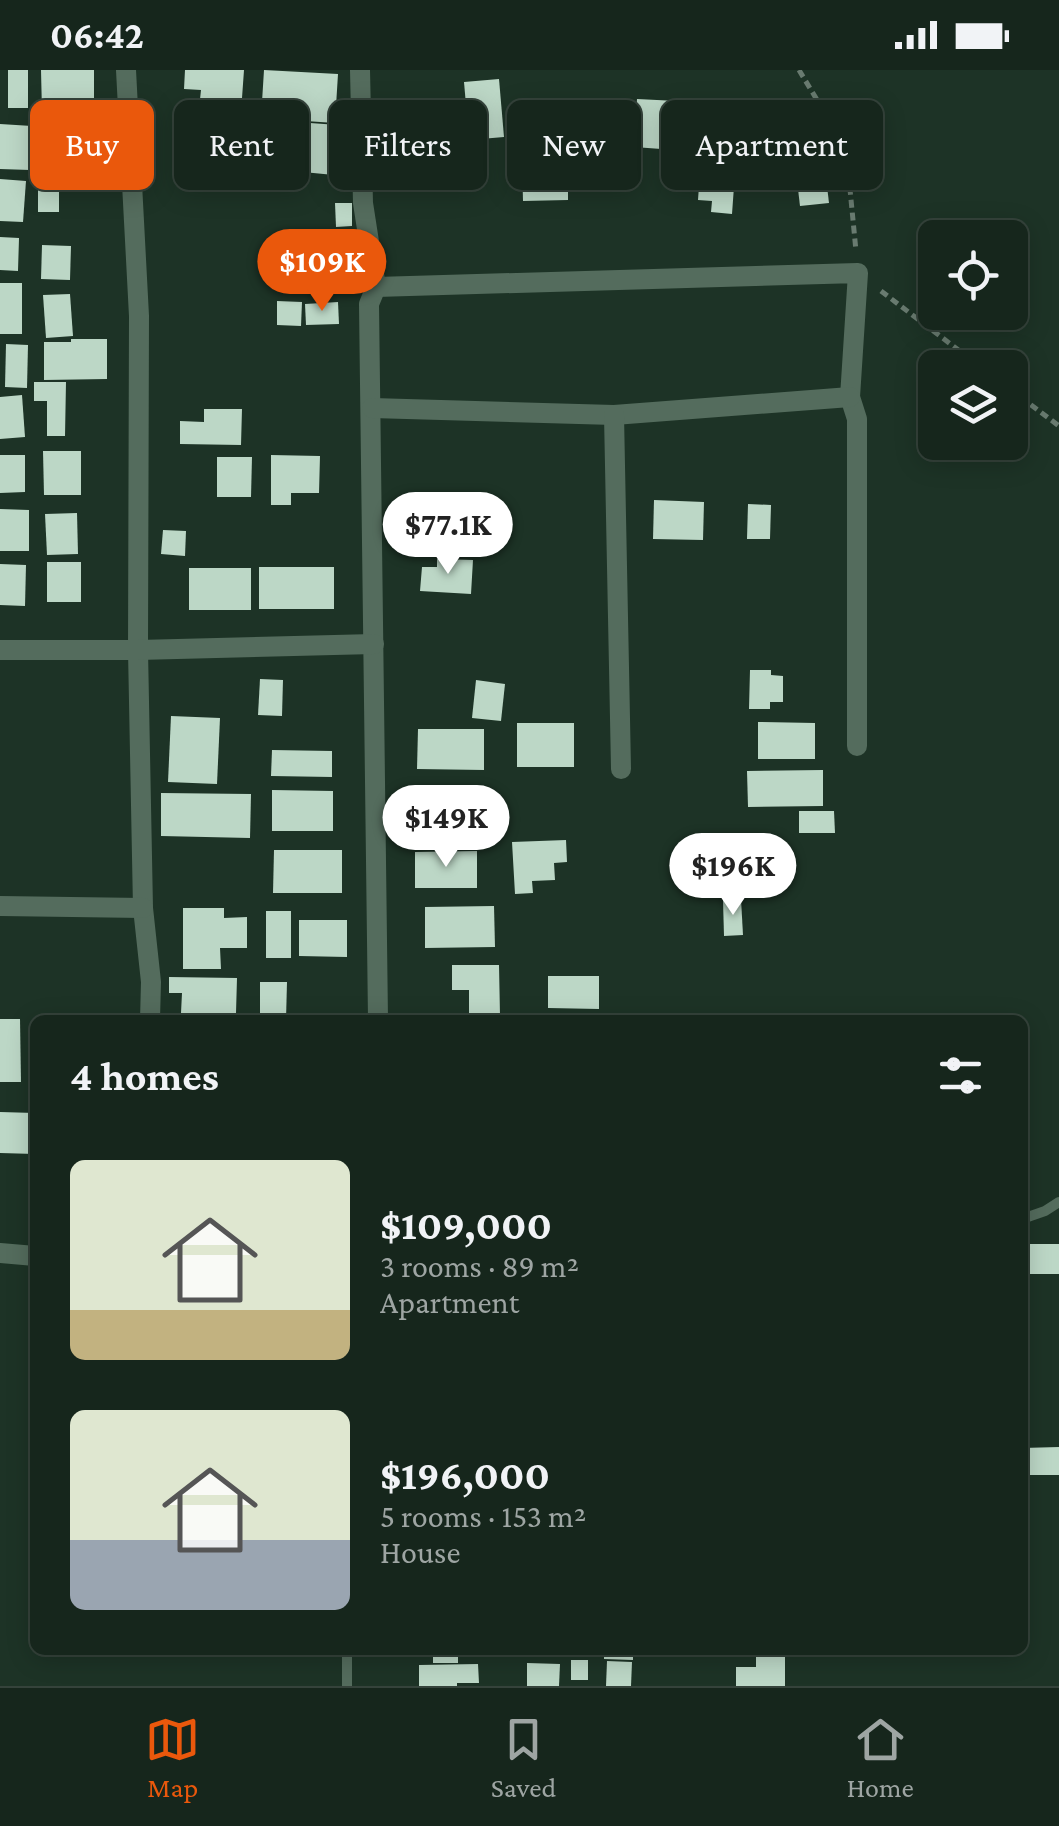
<!DOCTYPE html>
<meta charset="utf-8">
<style>
body{margin:0;font-family:"Crimson Pro",serif;background:#1f2e25;color:#f1f3f6;height:100vh;display:flex;flex-direction:column;font-size:38px;white-space:nowrap}
*{box-sizing:border-box;margin:0}
p{font-size:32px;color:#9ea5a3}
.icon{flex:none;width:55px;height:55px;fill:none;stroke:currentColor;stroke-width:2;stroke-linecap:round;stroke-linejoin:round}
.map{position:relative;flex:1;overflow:hidden}
.side{position:absolute;left:30px;top:945px;width:998px;height:640px;display:flex;flex-direction:column;background:#16261c;border-radius:15px;box-shadow:0 5px 25px #0003,0 0 0 2px #35433b}
.side>*{flex:none}
.guide{position:absolute;left:30px;top:30px;width:1000px;height:90px;display:flex;gap:20px}
.controls{position:absolute;left:918px;top:150px;display:grid;gap:20px}
.controls a{display:grid;place-items:center;width:110px;height:110px;border-radius:15px;background:#16261c;box-shadow:0 5px 25px #0003,0 0 0 2px #35433b;font-size:50px}
.price{position:absolute;translate:-50% -85px;padding:0 22px;border-radius:35px;background:#fff;color:#222;font-size:32px;line-height:65px;filter:drop-shadow(0 2px 5px #0008)}
.price::after{content:'';position:absolute;left:50%;top:60px;width:30px;height:22px;margin-left:-15px;background:inherit;clip-path:polygon(0 0,100% 0,50% 100%)}
.price.current{background:#ea580c;color:#fff}
ul{padding:0;list-style:none}
li{display:flex;align-items:center;gap:30px;height:250px;padding:0 40px}
li span{display:grid;place-items:center;flex:none;width:280px;height:200px;border-radius:15px;color:#555}
li>.icon{margin-inline-start:auto}
span .icon{width:120px;height:120px;fill:#fffc;stroke-width:1}
li b{font-size:42px}
h2{display:flex;justify-content:space-between;align-items:center;height:120px;padding:0 40px;font-size:42px}
.tag{padding:0 35px;border-radius:15px;background:#16261c;box-shadow:0 5px 25px #0003,0 0 0 2px #35433b;font-size:35px;line-height:90px}
.tag.current{background:#ea580c;color:#fff}
.status{display:flex;justify-content:space-between;align-items:center;height:70px;padding:0 50px;background:#16261c;direction:ltr}
.status svg{height:28px;fill:currentColor}
.tabs{display:flex;justify-content:space-around;align-items:center;height:140px;border-top:2px solid #35433b;background:#16261c;font-size:28px;color:#9ea5a3}
.tabs a{display:grid;justify-items:center;gap:5px}
.tabs .current{color:#ea580c}
.map>svg:first-child{display:block}
</style>
<div class="status"><b>06:42</b><svg viewBox="0 0 49 12"><path d="M0 12V9h3v3zM5 12V6h3v6zM10 12V3h3v9zM15 12V0h3v12zM26 1h20v11H26zM47 4h2v5h-2z"/></svg></div>
<div class="map">
<svg width="1059" height="1616" viewBox="0 0 1059 1616">
<rect width="100%" height="100%" fill="#1d3326"/>
<!-- building -->
<g fill="#bcd7c6">
<rect x="8" y="0" width="20" height="38"/>
<path d="M41 0H94V33H59V41L42 42Z"/>
<path d="M185 0H244L241 42 199 39 201 20 184 19Z"/>
<path d="M264 0 338 4 335 53 261 48Z"/>
<path d="M499 9 504 67 469 70 464 12Z"/>
<path d="M637 29 677 31 675 80 634 77Z"/>
<rect x="409" y="33" width="45" height="45"/>
<path d="M282 51 338 55 334 105 303 102 304 95 279 94Z"/>
<path d="M0 54 32 56 30 100 0 99Z"/>
<path d="M701 87 736 89 732 144 711 142 712 131 698 130Z"/>
<path d="M568 91V130L523 131 522 92Z"/>
<path d="M825 99 829 133 800 136 796 102Z"/>
<path d="M0 109 26 111 23 152 0 151Z"/>
<rect x="38" y="109" width="21" height="33"/>
<path d="M335 133H352V156L336 157Z"/>
<path d="M0 167 19 168 18 201 0 200Z"/>
<path d="M42 175 71 176 70 210 41 209Z"/>
<rect x="0" y="213" width="22" height="51"/>
<path d="M70 224 73 266 46 268 43 225Z"/>
<path d="M277 231 302 232 301 256 277 255Z"/>
<path d="M338 232 339 254 306 255 305 234Z"/>
<path d="M71 269H107V309L44 310V272H71Z"/>
<path d="M6 274 28 275 27 318 5 317Z"/>
<path d="M34 312H66L65 366H47V331H34Z"/>
<path d="M22 325 25 367 0 369V327Z"/>
<path d="M204 339H242L241 375 180 374V351L204 352Z"/>
<path d="M43 381H81V425H44Z"/>
<path d="M0 385H25V422L0 423Z"/>
<path d="M271 385 320 386 319 423H291V435H271Z"/>
<path d="M217 387H252L251 427H217Z"/>
<path d="M654 430 704 432 703 470 653 469Z"/>
<path d="M748 434 771 435 770 469H747Z"/>
<path d="M0 439 29 440V481H0Z"/>
<path d="M77 443 78 484 47 485 45 444Z"/>
<path d="M163 460 186 461 185 486 161 484Z"/>
<path d="M437 489 473 490 471 524 420 521 422 497H437Z"/>
<rect x="47" y="492" width="34" height="40"/>
<path d="M0 494 26 495 25 536 0 535Z"/>
<rect x="259" y="497" width="75" height="42"/>
<rect x="189" y="498" width="62" height="42"/>
<path d="M750 600H771V605L783 606V632H770V639H749Z"/>
<path d="M260 609 283 610 282 646 258 645Z"/>
<path d="M476 610 505 614 501 651 472 648Z"/>
<path d="M171 646 220 648 217 714 168 712Z"/>
<path d="M758 652 815 653V689H758Z"/>
<rect x="517" y="653" width="57" height="44"/>
<path d="M418 659H484V700L417 699Z"/>
<path d="M272 680 332 681V707L271 706Z"/>
<path d="M823 700V736L748 737 747 701Z"/>
<path d="M272 720 333 721V761H272Z"/>
<path d="M161 723 251 724 250 768 161 766Z"/>
<path d="M799 741H834L835 763H799Z"/>
<path d="M566 770 567 792 554 793 555 810 532 811 533 823 515 824 512 772Z"/>
<path d="M274 780H342V823H273Z"/>
<path d="M477 781V818H415V782Z"/>
<path d="M741 829 743 865 724 866 723 830Z"/>
<path d="M494 836 495 877 425 878V837Z"/>
<path d="M183 838H224V848L247 847V878H220L221 899H183Z"/>
<rect x="266" y="841" width="25" height="47"/>
<path d="M299 850H347V887L299 886Z"/>
<path d="M452 895H499L500 946 469 947V920H452Z"/>
<path d="M548 906H599V939L548 938Z"/>
<path d="M169 907 237 908 236 943H181L182 923H169Z"/>
<path d="M260 912H287L286 950H260Z"/>
<path d="M0 949H20L21 1012H0Z"/>
<path d="M0 1042 35 1043V1084L0 1083Z"/>
<rect x="1022" y="1174" width="37" height="30"/>
<path d="M1059 1377V1405H1022V1378Z"/>
<rect x="433" y="1580" width="25" height="13"/>
<path d="M604 1580H633V1590L604 1589Z"/>
<path d="M756 1580H798V1587H785V1616H736V1597H756Z"/>
<rect x="571" y="1590" width="17" height="20"/>
<path d="M607 1591 632 1592 631 1616H606Z"/>
<path d="M527 1593 560 1594 559 1616H527Z"/>
<path d="M478 1594 479 1613H457V1616H419V1595Z"/>
</g>
<g fill="none" stroke-linecap="round" stroke-linejoin="round">
<!-- path -->
<g stroke="#697b70" stroke-width="5" stroke-dasharray="8 5" stroke-linecap="butt">
<path d="M799 0 846 78 856 181"/>
<path d="M881 221 982 298"/>
<path d="M1010 319 1059 356"/>
</g>
<!-- lane -->
<g stroke="#546c5d" stroke-width="10">
<path d="M1022 1149 1045 1141 1059 1132"/>
<path d="M347 1580V1616"/>
</g>
<!-- street -->
<g stroke="#546c5d" stroke-width="20">
<path d="M126 0 139 246 138 580 143 838 151 912 150 950"/>
<path d="M360 0 363 133 376 217 369 234 378 950"/>
<path d="M376 217 858 203 850 327 857 349V676"/>
<path d="M372 338 614 345 850 327"/>
<path d="M614 345 621 699"/>
<path d="M0 580H138L374 574"/>
<path d="M0 836 143 838"/>
<path d="M0 1183 35 1186"/>
</g>
</g>
</svg>
<div class="controls">
<a><svg class="icon" aria-label="locate" viewBox="0 0 24 24"><circle cx="12" cy="12" r="6"/><path d="M12 2v4M12 18v4M2 12h4M18 12h4"/></svg></a>
<a><svg class="icon" aria-label="layers" viewBox="0 0 24 24"><path d="M12 4l9 5-9 5-9-5zM3 14l9 5 9-5"/></svg></a>
</div>
<b class="price current" style="left:322px;top:244px">$109K</b>
<b class="price" style="left:448px;top:507px">$77.1K</b>
<b class="price" style="left:446px;top:800px">$149K</b>
<b class="price" style="left:733px;top:848px">$196K</b>
<div class="guide">
<a class="tag current">Buy</a>
<a class="tag">Rent</a>
<a class="tag">Filters</a>
<a class="tag">New</a>
<a class="tag">Apartment</a>
</div>
<section class="side">
<h2>4 homes<svg class="icon" aria-label="filters" viewBox="0 0 24 24"><path d="M4 7h16M4 17h16"/><circle cx="9" cy="7" r="2"/><circle cx="15" cy="17" r="2"/></svg></h2>
<ul>
<li><span style="background:linear-gradient(#dfe7d0 75%,#c2b280 0)"><svg class="icon" aria-label="home" viewBox="0 0 24 24"><path d="M3 11l9-7 9 7M6 9v11h12V9"/></svg></span><div><b>$109,000</b><p>3 rooms · 89 m²</p><p>Apartment</p></div></li>
<li><span style="background:linear-gradient(#dfe7d0 65%,#9aa5b1 0)"><svg class="icon" aria-label="home" viewBox="0 0 24 24"><path d="M3 11l9-7 9 7M6 9v11h12V9"/></svg></span><div><b>$196,000</b><p>5 rooms · 153 m²</p><p>House</p></div></li>
</ul>
</section>
</div>
<nav class="tabs">
<a class="current"><svg class="icon" aria-label="map" viewBox="0 0 24 24"><path d="M3 6l6-2 6 2 6-2v14l-6 2-6-2-6 2zM9 4v14M15 6v14"/></svg>Map</a>
<a><svg class="icon" aria-label="saved" viewBox="0 0 24 24"><path d="M7 4h10v16l-5-4-5 4z"/></svg>Saved</a>
<a><svg class="icon" aria-label="home" viewBox="0 0 24 24"><path d="M3 11l9-7 9 7M6 9v11h12V9"/></svg>Home</a>
</nav>
